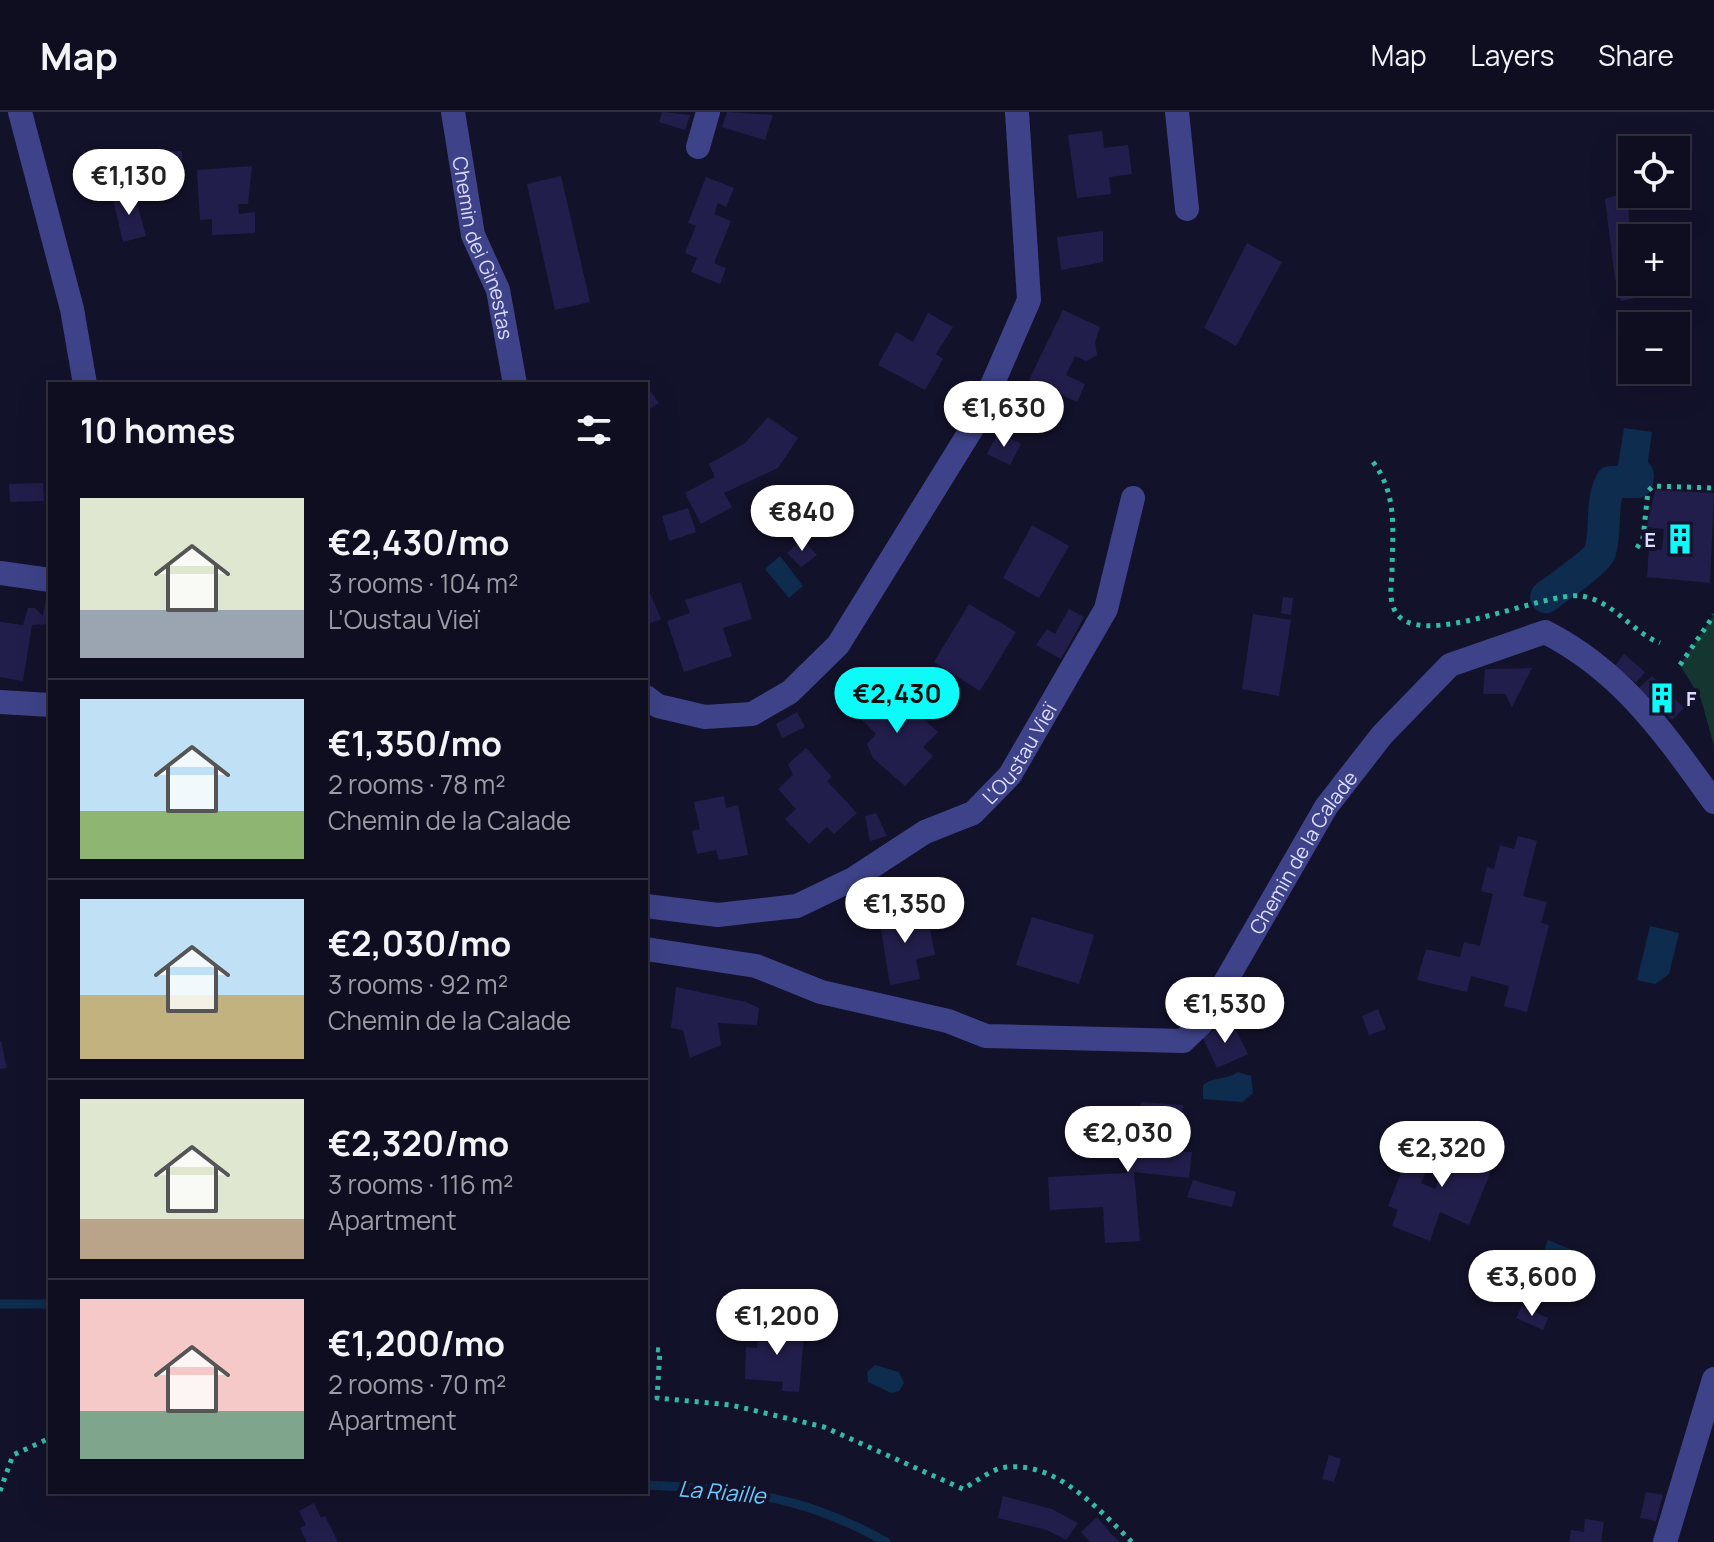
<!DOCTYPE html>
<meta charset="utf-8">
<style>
body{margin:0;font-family:Manrope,sans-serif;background:#1c1c2d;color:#f1f3f6;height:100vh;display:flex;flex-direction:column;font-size:30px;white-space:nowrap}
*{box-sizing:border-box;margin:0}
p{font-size:26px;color:#9b9ca5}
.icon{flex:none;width:44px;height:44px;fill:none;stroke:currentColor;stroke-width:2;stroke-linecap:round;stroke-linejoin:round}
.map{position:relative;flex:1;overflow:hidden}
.drawer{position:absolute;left:48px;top:270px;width:600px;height:1112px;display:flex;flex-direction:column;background:#0e0e20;border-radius:0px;box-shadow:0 8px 32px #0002,0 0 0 2px #2e2e3e}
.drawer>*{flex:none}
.fabs{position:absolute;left:1618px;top:24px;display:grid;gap:16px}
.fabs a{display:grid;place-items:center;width:72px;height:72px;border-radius:0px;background:#0e0e20;box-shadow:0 8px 32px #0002,0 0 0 2px #2e2e3e;font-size:40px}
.price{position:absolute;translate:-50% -68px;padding:0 18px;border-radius:28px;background:#fff;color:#222;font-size:26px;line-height:52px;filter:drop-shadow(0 2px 4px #0008)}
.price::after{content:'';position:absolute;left:50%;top:48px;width:24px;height:18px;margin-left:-12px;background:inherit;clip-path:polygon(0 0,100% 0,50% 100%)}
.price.current{background:#0dfaf8;color:#111}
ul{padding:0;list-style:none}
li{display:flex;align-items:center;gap:24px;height:200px;padding:0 32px}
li+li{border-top:2px solid #2e2e3e}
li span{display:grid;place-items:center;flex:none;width:224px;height:160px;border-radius:0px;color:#555}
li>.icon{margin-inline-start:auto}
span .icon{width:96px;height:96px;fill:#fffc;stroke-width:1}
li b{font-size:34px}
h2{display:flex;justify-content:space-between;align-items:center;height:96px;padding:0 32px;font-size:34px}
header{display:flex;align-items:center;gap:48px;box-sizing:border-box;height:112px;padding:0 40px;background:#0e0e20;border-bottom:2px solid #2e2e3e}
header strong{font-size:38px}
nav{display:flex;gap:44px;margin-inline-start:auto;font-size:28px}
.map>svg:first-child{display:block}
</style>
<header>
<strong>Map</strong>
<nav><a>Map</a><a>Layers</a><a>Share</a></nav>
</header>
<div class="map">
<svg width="1714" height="1430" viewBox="0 0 1714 1430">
<rect width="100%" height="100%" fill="#13122b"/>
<!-- green -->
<path fill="#153530" d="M1714 503V634L1701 587 1680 553Z"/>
<!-- water -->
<g fill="#0e2c4d">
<path d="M1624 316 1652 320 1646 364 1617 359Z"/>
<path d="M780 444 803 474 789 486 765 457Z"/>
<path d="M1650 814 1679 821 1669 862 1655 872 1637 868Z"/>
<path d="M1238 960 1251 964 1253 981 1242 990 1203 987V973C1212 965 1227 968 1238 960Z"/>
<path d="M1548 1128 1572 1138 1555 1182H1541L1531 1172Z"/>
<path d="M875 1253 899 1260 904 1271 899 1279 891 1281 868 1270 867 1260Z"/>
</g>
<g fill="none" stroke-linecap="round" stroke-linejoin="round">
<!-- stream -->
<g stroke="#0e2c4d" stroke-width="9">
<path d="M0 1192H50"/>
<path d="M646 1373C738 1377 804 1383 886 1430"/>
</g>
<!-- canal -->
<path stroke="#0e2c4d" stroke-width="32" d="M1546 485C1557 476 1597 450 1600 440 1607 417 1600 392 1611 370H1637L1638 363"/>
</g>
<!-- building -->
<g fill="#221e4b">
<path d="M662 0 690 3 685 18 659 10Z"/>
<path d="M727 0 773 3 765 28 722 15Z"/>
<path d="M1102 19 1104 36 1128 33 1132 62 1109 65 1111 82 1077 86 1068 23Z"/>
<path d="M182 39V64H159L157 40Z"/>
<path d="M252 54 248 92H238L239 102 255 100V121L212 123V107L200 108 197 58Z"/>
<path d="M561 64 590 190 555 198 527 72Z"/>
<path d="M706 65 734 76 726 95 718 91 714 102 731 109 714 151 726 156 720 172 691 160 697 146 685 141 696 114 688 111Z"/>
<path d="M134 80 146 124 123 130 113 87Z"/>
<path d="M1621 82 1622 91 1628 89 1632 165 1615 168 1605 87Z"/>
<path d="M1103 119V150L1061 158 1057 125Z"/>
<path d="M1247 131 1282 150 1236 234 1204 216Z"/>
<path d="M1636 170 1640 185 1621 189 1617 173Z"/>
<path d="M1063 198 1100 215 1095 230 1097 243 1086 249 1075 244 1066 263 1085 272 1077 290 1029 268Z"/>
<path d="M928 201 953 215 936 242 943 247 925 278 878 253 896 220 913 230Z"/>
<path d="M651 280 659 291 646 299V283Z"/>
<path d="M768 305 798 326 778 356 724 381 732 395 701 412 685 381 715 365 709 352 745 331Z"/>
<path d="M998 321 1021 332 1010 353 987 342Z"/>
<path d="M43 371 44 389 10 390 9 372Z"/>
<path d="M1655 378 1714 381 1710 471 1647 465 1649 437 1662 438 1664 417 1647 415Z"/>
<path d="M688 396 696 420 669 429 662 404Z"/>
<path d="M1032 413 1069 434 1039 486 1003 466Z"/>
<path d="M802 427 817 443 801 455 787 441Z"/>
<path d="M741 470 752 507 723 516 732 544 684 560 667 509 690 501 685 488Z"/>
<path d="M650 481 661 507 646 513V483Z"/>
<path d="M1283 485 1293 486 1291 503 1281 501Z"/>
<path d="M46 486H50V512L32 513 23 569 0 565V510L23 513 28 496H35L43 504Z"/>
<path d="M969 492 1016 520 980 579 934 550Z"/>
<path d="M1069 497 1084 505 1061 547 1036 533 1047 517 1055 522Z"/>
<path d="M1253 502 1291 508 1279 584 1242 577Z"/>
<path d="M1624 542 1645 560 1636 571 1615 554Z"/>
<path d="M1532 556 1512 595 1505 582H1483L1485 557Z"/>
<path d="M1652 564 1684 596 1672 608 1639 576Z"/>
<path d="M884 573 938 620 923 635 933 644 905 674 873 646 867 632 876 622 857 603Z"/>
<path d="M797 600 805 615 782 626 776 612Z"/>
<path d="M806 636 832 665 827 669 857 701 834 722 827 715 809 732 785 707 796 697 778 677 793 663 788 652Z"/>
<path d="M724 684 726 696 738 693 748 743 719 748 716 738 697 742 692 719 700 717 694 690Z"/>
<path d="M876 701 887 724 870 729 865 704Z"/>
<path d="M1518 724 1537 729 1523 784 1547 790 1541 811 1549 813 1527 900 1504 894 1509 874 1471 864 1467 880 1417 868 1426 837 1460 845 1464 830 1480 834 1493 782 1481 779 1487 755 1494 757 1500 733 1514 737Z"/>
<path d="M916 798 919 814 929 812 935 843 916 847 920 867 890 873 879 805Z"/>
<path d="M1032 805 1094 823 1079 872 1016 853Z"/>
<path d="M676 875 746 890 759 896 757 913 718 911 721 933 690 946 683 918 671 916Z"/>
<path d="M1378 897 1386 917 1369 923 1362 904Z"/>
<path d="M1230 907 1248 942 1217 956 1203 926Z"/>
<path d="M1 929 7 956 0 957V930Z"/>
<path d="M1141 990 1183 993 1178 1039 1192 1040 1189 1066 1134 1060 1140 1129 1105 1131 1103 1095 1050 1098 1048 1065 1127 1061Z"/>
<path d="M1470 1025 1500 1037 1469 1113 1440 1100 1430 1129 1392 1114 1398 1098 1388 1094 1408 1043 1429 1052 1421 1071 1435 1077 1450 1037 1462 1042Z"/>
<path d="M1193 1068 1236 1080 1232 1095 1187 1085Z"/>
<path d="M1522 1194 1548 1206 1543 1218 1516 1206Z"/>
<path d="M784 1212 805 1213 799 1280 782 1279 783 1270 745 1267 746 1235 757 1236 759 1217 784 1219Z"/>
<path d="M1329 1343 1341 1347 1334 1370 1322 1367Z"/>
<path d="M1646 1380 1663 1383 1656 1409 1640 1406Z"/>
<path d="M1003 1384 1052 1397 1078 1411 1066 1428 1047 1418 998 1406Z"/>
<path d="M314 1391 321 1406 325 1404 338 1430H307L300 1416 306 1413 299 1399Z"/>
<path d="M1097 1405 1111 1422 1120 1430H1090L1081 1420Z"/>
<path d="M1585 1407 1604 1410 1601 1430H1569L1571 1418 1584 1420Z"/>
</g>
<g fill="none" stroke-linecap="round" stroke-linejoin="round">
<!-- path -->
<g stroke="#33bba4" stroke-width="5" stroke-dasharray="4 6" stroke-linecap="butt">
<path d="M1373 350C1399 384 1392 423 1392 462 1391 474 1389 488 1395 499 1418 541 1542 479 1582 484 1613 489 1632 520 1660 531"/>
<path d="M1637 436 1643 426 1648 379 1653 374 1714 376"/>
<path d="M1680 553 1714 503"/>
<path d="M646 1237 660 1238 657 1286 731 1293 824 1315 963 1377C974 1371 989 1359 1001 1356 1054 1346 1098 1397 1132 1430"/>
<path d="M0 1379 13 1343 50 1326"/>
</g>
<!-- minor -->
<g stroke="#3e4389" stroke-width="24">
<path d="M20 0 72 197 85 272"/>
<path id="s1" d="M453 0 473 123 498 178 515 272"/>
<path d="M1177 0 1187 97"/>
<path d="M698 35 708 0"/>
<path d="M0 461 50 468"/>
<path d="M646 585 658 594 705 605 752 602 790 580 838 533 976 310 1029 188 1017 0"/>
<path d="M0 590 50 593"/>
<path id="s2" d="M646 794 718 803 797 794 853 767 925 720 973 701 1010 663 1106 497 1133 386"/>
<path id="s3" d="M646 837 756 854 821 880 948 909 986 924 1183 929 1201 912 1326 695 1382 623 1450 553 1545 520C1622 559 1665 622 1714 690"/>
<path d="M1665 1430 1714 1267"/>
</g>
</g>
<!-- icons -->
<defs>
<g id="building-bare" transform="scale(2.4)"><path d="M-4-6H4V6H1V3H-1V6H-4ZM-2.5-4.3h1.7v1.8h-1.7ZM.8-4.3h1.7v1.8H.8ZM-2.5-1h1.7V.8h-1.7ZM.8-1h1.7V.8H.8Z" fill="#0dfaf8" stroke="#13122b" stroke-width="2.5" paint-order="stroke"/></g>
</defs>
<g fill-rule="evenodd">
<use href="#building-bare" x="1680" y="427"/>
<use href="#building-bare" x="1662" y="586"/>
</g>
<g text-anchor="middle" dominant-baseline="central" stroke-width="8" stroke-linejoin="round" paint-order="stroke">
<!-- street labels -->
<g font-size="20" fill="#dddcfe" stroke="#13122b">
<text stroke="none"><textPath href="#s1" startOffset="140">Chemin dei Ginestas</textPath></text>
<text stroke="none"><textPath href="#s2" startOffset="428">L'Oustau Vieï</textPath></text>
<text stroke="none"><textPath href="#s3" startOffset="774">Chemin de la Calade</textPath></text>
</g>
<!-- poi labels -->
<g font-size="20" font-weight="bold" fill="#dddcfe" stroke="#13122b" text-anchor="end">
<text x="1656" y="427">E</text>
<text x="1686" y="586" text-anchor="start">F</text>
</g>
<!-- water labels -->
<g font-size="22" font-style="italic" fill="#6dc9fc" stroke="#13122b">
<text transform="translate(722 1380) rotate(5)">La Riaille</text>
</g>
</g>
</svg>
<div class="fabs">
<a><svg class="icon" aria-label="locate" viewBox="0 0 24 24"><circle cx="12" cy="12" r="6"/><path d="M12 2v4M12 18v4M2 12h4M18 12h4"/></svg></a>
<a>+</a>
<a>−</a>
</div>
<b class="price" style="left:129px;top:105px">€1,130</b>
<b class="price" style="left:1004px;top:337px">€1,630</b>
<b class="price" style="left:802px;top:441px">€840</b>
<b class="price current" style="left:897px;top:623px">€2,430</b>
<b class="price" style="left:905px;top:833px">€1,350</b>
<b class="price" style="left:1225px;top:933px">€1,530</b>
<b class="price" style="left:1128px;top:1062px">€2,030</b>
<b class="price" style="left:1442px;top:1077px">€2,320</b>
<b class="price" style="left:1532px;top:1206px">€3,600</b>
<b class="price" style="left:777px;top:1245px">€1,200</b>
<section class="drawer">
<h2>10 homes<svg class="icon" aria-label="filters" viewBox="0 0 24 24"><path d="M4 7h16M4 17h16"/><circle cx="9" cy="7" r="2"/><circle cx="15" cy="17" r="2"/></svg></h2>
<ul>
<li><span style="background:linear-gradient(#dfe7d0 70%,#9aa5b1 0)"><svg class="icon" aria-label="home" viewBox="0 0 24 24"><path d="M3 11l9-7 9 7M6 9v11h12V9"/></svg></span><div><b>€2,430/mo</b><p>3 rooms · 104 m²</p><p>L'Oustau Vieï</p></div></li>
<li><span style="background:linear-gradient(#bfe0f5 70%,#8fb573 0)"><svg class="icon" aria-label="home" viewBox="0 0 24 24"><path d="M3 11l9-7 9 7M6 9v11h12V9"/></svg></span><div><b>€1,350/mo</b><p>2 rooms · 78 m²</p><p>Chemin de la Calade</p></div></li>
<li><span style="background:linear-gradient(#bfe0f5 60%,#c2b280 0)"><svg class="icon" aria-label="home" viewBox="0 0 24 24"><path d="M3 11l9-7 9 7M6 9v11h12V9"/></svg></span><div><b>€2,030/mo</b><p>3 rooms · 92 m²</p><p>Chemin de la Calade</p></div></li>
<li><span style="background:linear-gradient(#dfe7d0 75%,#b9a48a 0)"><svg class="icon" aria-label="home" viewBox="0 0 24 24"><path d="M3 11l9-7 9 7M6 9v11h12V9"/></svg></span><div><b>€2,320/mo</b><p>3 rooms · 116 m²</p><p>Apartment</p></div></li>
<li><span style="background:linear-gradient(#f6c9c9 70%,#7fa58c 0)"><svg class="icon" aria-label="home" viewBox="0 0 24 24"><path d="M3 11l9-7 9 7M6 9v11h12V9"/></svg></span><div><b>€1,200/mo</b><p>2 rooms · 70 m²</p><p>Apartment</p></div></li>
</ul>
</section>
</div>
